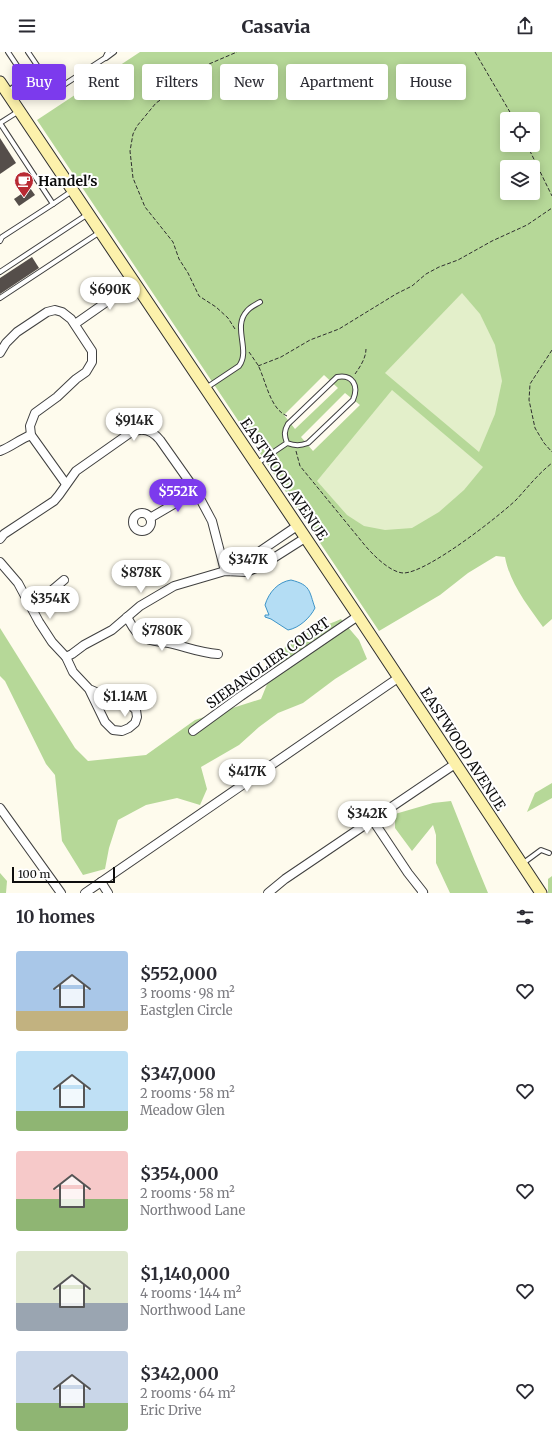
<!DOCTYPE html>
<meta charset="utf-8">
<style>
body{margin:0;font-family:Merriweather,serif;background:#f7f7f7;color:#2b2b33;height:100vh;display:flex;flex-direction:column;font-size:15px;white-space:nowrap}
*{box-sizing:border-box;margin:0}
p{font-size:13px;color:#7c7c81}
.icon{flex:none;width:22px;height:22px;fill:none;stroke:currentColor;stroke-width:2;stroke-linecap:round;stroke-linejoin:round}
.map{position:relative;height:841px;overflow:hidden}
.panel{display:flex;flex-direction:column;background:#fff;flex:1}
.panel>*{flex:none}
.banner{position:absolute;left:12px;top:12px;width:528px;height:36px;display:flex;gap:8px}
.tools{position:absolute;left:500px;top:60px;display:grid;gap:8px}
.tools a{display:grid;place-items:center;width:40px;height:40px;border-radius:4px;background:#fff;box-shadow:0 2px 10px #0003;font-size:20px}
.scale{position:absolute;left:12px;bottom:10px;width:103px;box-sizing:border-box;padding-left:4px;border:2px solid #0d0d0d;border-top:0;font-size:11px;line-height:14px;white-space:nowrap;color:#0d0d0d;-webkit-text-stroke:3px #fff;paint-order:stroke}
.price{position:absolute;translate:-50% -34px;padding:0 9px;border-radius:14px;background:#fff;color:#222;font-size:13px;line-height:26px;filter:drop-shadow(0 1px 2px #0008)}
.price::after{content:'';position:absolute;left:50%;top:24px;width:12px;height:9px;margin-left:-6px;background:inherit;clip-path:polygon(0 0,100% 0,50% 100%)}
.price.selected{background:#7c3aed;color:#fff}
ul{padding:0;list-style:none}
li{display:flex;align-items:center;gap:12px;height:100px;padding:0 16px}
li span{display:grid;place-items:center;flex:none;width:112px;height:80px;border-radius:4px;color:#555}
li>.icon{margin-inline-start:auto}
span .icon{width:48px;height:48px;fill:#fffc;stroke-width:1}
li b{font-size:17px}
h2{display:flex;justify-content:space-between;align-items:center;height:48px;padding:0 16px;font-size:17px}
.tag{padding:0 14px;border-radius:4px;background:#fff;box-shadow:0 2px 10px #0003;font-size:14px;line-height:36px}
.tag.selected{background:#7c3aed;color:#fff}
header{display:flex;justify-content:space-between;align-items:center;height:52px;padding:0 16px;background:#fff;font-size:18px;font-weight:800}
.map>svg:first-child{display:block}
</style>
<header><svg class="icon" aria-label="menu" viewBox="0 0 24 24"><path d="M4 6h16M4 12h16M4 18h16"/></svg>Casavia<svg class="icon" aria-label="share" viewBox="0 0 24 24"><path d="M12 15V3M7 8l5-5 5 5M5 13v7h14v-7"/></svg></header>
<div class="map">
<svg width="552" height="841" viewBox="0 0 552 841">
<rect width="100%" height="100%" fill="#fefbed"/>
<!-- forest -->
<g fill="#b6d898" fill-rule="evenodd">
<path d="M140 0H552V567L543 575C528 554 510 532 505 505L496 504 468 521 440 543 379 579 375 573 37 68ZM507 67H533V93H507ZM507 115H533V141H507ZM324 323 338 336 295 377 284 363ZM345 341 360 353 313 399 301 385Z"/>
<path d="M341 567 359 588 367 607 335 627 303 651 278 661 259 675 239 693 201 715 207 737 200 753 177 746 146 753 118 768 109 796 105 817 83 823 62 789 55 723 46 712 5 629 0 624V576L75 696 88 709 146 703 195 668 261 647C266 636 280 598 288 592 302 581 325 574 341 567Z"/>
<path d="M552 731V746L527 760 535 741Z"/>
<path d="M451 749 474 807 488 841H450L436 811V783L433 773 412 799 395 776V762L433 751Z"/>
<path d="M0 821 7 829 6 841H0Z"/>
<path d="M552 824V841H548V827Z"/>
</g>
<!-- pitch -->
<g fill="#e3efca">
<path d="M462 241 480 262 495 293 502 329 495 362 479 400 385 321Z"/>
<path d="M392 338 483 415 464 438 439 460 412 476 385 478 364 474 347 463 317 429Z"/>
</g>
<!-- water -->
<path fill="#b4ddf4" stroke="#3d94c8" d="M291 528C311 533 309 539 315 556 310 566 299 576 288 578L271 567 265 565V563H269L265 553C269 540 278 530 291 528Z"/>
<!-- building -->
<g fill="#554e4a">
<path d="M0 86 16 111 0 122Z"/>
<path d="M30 136 35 143 19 154 14 147Z"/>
<path d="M32 205 39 216 0 242V226Z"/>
</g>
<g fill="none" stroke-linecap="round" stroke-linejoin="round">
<!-- lane casing -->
<g stroke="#404040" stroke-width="6">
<g id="lane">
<path d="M28 0 53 37 56 38 105 6 108 0"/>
<path d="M106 6 114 0"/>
<path d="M8 39 23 28 24 24 8 0"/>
<path d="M0 71 53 152 72 139"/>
<path d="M0 71 19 59"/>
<path d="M0 189 2 185 53 152"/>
<path d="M0 220 88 162"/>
<path d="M0 246 100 180"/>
<path d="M206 336 239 314C251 298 232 275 247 259 250 255 255 253 260 250"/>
<path d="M256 412 287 391C295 394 300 394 308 391L353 348C359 334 353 322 337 325L288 372C284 379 284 383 287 391"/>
<path d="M522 812 541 798 549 801"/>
</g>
</g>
<!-- street casing -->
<g stroke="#404040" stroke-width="10">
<g id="street">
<path d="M75 272 135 230"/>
<path d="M0 301 6 291 17 280 47 260 55 258 62 260 71 267 92 299V310L86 320 76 327 57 345 35 361 30 374 31 383 66 432"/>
<path d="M0 399C11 395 20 387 31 383"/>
<circle cx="142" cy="470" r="9"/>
<path d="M150 466 196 439"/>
<path d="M0 487 4 482 54 449 59 443 76 419 130 381C141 375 152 378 160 388L196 439 212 469 225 519"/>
<path d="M0 510 18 531 39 570 52 590 66 605 73 620 89 637 105 670 113 678 122 679 129 676 135 671 137 665 136 658 130 653 112 647 89 637"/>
<path d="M231 519 297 474"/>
<path d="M30 553 51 539 64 528"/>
<path d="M127 565C131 572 135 581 142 585 151 590 160 589 169 591 187 595 200 601 218 602"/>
<path d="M66 605 72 602 84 593 112 578 140 554 174 534 225 519 246 520 261 514 305 486"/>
<path d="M193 679 241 644 358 564"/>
<path d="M0 756 61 841"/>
<path d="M372 767 408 821 423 840 422 841"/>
<path d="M101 830 108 841"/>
<path d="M85 841 398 626"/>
<path d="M268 841 285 827 455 712"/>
</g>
</g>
<!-- secondary casing -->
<g stroke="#2f2f2f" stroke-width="13">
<path id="secondary" d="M0 30 356 561 541 841"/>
</g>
<!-- path -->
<g stroke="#2f2f2f" stroke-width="1" stroke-dasharray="4 2" stroke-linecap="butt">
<path d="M475 0 514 67"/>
<path d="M527 93 552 144"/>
<path d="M235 277 228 266 216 255 199 244 188 221 179 207 173 190 145 155 133 126 130 99 133 82 137 74 156 51 169 42 177 32 195 18 237 0"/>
<path d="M552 298 530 332 529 348 535 376 544 391 552 400"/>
<path d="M249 300C252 304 255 309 258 313 266 329 270 357 287 364"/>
<path d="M258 314 281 305 310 288 339 277 396 242 412 234 426 222 439 215 458 208 492 189 527 173 552 156"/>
<path d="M355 322C360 315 366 306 366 297"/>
<path d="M296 399 300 414 363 491C371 501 390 521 404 521 428 520 498 465 516 448 528 435 538 422 552 411"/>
</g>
<!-- lane -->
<use href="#lane" stroke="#fff" stroke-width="4"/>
<!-- street -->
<use href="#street" stroke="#fff" stroke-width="8"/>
<!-- secondary -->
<use href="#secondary" stroke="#fcf1ab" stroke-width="11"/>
</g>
<!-- icons -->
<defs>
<g id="cafe-pin" transform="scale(1)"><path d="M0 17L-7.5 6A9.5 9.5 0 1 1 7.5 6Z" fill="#b82a33" stroke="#fff"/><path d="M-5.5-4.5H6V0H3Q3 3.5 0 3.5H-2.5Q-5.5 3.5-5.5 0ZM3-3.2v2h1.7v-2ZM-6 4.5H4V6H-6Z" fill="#fff"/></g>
</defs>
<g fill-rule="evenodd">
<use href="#cafe-pin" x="24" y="129"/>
</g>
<g text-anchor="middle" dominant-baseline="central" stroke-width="4" stroke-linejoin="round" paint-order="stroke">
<!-- poi labels -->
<g font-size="14" font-weight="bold" fill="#0d0d0d" stroke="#fff" text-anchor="start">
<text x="38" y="129">Handel's</text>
</g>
<!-- street labels -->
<g font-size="14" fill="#0d0d0d" stroke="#fff">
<text transform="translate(284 427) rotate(56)">EASTWOOD AVENUE</text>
<text transform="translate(268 611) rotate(-35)">SIEBANOLIER COURT</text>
<text transform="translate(463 697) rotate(57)">EASTWOOD AVENUE</text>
</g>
</g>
</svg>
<div class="tools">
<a><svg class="icon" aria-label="locate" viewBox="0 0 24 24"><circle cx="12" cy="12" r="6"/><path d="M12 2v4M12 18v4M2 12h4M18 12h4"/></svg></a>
<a><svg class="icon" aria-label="layers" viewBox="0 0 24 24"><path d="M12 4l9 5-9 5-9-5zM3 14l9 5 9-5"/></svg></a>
</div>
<div class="scale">100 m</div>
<b class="price" style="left:110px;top:259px">$690K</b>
<b class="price" style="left:134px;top:390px">$914K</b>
<b class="price selected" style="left:178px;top:461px">$552K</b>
<b class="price" style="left:248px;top:529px">$347K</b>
<b class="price" style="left:141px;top:542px">$878K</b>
<b class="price" style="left:50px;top:568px">$354K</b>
<b class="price" style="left:162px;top:600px">$780K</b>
<b class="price" style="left:125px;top:666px">$1.14M</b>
<b class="price" style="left:247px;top:741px">$417K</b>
<b class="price" style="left:367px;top:783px">$342K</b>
<div class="banner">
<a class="tag selected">Buy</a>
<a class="tag">Rent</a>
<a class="tag">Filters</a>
<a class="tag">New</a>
<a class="tag">Apartment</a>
<a class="tag">House</a>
</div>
</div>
<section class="panel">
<h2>10 homes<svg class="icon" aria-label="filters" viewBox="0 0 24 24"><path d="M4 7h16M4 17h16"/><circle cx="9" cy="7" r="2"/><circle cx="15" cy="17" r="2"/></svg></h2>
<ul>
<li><span style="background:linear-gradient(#a9c7e8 75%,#c2b280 0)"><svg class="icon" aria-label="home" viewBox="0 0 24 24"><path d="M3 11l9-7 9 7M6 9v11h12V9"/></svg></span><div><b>$552,000</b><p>3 rooms · 98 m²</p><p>Eastglen Circle</p></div><svg class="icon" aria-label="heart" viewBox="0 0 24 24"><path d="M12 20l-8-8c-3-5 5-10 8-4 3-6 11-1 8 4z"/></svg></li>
<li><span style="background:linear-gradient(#bfe0f5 75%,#8fb573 0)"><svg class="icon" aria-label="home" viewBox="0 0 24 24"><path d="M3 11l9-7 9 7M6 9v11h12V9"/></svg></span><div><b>$347,000</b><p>2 rooms · 58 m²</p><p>Meadow Glen</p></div><svg class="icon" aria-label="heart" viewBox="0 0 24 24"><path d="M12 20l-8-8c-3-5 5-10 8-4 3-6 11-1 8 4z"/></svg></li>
<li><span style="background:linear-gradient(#f6c9c9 60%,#8fb573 0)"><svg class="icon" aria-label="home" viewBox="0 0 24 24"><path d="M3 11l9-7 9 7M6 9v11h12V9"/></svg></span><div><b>$354,000</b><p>2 rooms · 58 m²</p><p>Northwood Lane</p></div><svg class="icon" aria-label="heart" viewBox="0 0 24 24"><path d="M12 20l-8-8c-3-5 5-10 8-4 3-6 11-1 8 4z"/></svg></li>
<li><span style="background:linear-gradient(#dfe7d0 65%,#9aa5b1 0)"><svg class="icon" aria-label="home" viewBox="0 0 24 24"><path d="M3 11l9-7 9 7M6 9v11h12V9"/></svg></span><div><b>$1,140,000</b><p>4 rooms · 144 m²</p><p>Northwood Lane</p></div><svg class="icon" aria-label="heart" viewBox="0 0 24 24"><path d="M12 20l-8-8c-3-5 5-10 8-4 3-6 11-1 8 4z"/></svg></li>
<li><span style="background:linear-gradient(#c9d6e8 65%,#8fb573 0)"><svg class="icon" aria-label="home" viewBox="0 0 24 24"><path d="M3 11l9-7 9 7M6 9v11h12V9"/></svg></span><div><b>$342,000</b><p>2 rooms · 64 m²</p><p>Eric Drive</p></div><svg class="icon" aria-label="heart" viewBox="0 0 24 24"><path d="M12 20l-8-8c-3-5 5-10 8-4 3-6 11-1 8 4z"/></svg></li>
</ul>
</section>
